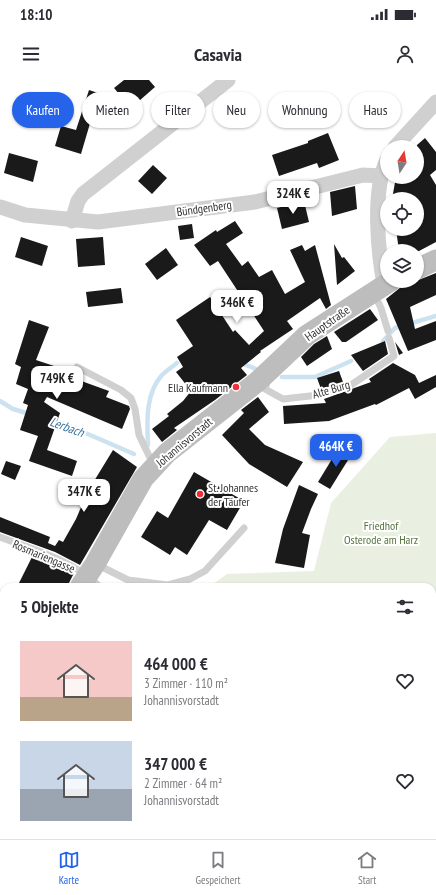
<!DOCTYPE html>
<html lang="de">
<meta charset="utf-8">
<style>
body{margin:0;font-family:"PT Sans Narrow",sans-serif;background:#f2f2f3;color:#2b2b33;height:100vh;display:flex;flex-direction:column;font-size:15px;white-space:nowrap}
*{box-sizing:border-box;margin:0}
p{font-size:13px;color:#7c7c81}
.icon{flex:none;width:22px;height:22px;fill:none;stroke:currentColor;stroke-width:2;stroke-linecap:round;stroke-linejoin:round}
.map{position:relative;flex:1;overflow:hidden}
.side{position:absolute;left:0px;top:503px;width:436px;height:256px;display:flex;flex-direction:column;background:#fff;border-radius:12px 12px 0 0;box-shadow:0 1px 3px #0004}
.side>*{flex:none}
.top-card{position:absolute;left:12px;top:12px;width:412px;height:36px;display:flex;gap:8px}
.needle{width:26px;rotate:12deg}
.tools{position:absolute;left:380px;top:60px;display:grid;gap:8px}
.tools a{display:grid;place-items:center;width:44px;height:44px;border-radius:50%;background:#fff;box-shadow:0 1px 3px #0004;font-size:20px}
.price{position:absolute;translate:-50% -34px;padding:0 9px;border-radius:8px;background:#fff;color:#222;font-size:13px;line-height:26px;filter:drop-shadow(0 1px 2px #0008)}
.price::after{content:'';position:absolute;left:50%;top:24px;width:12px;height:9px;margin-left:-6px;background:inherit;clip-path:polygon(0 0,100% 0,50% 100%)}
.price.selected{background:#2563eb;color:#fff}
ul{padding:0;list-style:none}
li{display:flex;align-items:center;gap:12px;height:100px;padding:0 20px}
li span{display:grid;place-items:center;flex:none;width:112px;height:80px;border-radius:0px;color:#555}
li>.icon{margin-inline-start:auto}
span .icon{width:48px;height:48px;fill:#fffc;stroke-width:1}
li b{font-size:17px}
h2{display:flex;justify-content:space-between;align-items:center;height:48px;padding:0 20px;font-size:17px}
.pill{padding:0 14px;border-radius:18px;background:#fff;box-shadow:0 1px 3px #0004;font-size:14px;line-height:36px}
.pill.selected{background:#2563eb;color:#fff}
.status{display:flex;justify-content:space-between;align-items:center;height:28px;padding:0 20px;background:#fff;direction:ltr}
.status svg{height:11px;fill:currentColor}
header{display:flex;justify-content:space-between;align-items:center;height:52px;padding:0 20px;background:#fff;font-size:18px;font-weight:700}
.dock{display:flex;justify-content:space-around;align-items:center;height:56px;border-top:1px solid #e1e1e2;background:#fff;font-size:11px;color:#7c7c81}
.dock a{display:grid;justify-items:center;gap:2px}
.dock .selected{color:#2563eb}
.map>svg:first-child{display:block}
</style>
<div class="status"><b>18:10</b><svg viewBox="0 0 49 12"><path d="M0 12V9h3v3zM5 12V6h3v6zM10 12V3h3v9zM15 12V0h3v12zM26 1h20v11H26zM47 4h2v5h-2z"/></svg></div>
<header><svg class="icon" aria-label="menu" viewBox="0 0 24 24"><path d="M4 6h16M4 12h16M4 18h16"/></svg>Casavia<svg class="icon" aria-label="person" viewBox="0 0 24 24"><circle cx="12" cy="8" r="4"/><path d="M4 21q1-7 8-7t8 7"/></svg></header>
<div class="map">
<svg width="436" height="759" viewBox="0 0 436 759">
<rect width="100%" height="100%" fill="#fff"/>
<!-- green -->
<g fill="#e9f0e1">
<path d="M436 353V679L432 678V507H209L227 494 314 491 331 423 390 357Z"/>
<path d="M0 695 4 702V716L0 711Z"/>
<path d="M19 755H36L39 759H23Z"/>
</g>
<!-- water -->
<path fill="#cde2f0" d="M0 711 4 716V753L0 746Z"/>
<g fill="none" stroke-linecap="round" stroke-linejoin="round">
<!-- stream -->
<g stroke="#cde2f0" stroke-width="4.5">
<path d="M383 261 395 248 436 236"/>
<path d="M241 283 256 289"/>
<path d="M282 297H315L351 281"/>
<path d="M0 321 13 329 30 334"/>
<path d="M53 341 67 345 134 374"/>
<path d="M148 365C147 342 145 314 162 295 166 291 172 287 177 283"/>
</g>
</g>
<!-- building -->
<g fill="#1a1a1a">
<path d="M124 0H149L155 7 131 28 114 8Z"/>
<path d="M89 10 98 13 97 19 113 24 106 45 91 40 81 74 55 66 61 46 76 50Z"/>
<path d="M328 53 339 80 319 88 317 83 279 96 272 75 308 63V61Z"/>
<path d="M425 58 436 72V90L430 95 436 105V162L419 171H399L396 149H417V119H392L396 97H417V65Z"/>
<path d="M9 73 38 81 33 102 4 93Z"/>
<path d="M153 85 167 98 152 114 138 101Z"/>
<path d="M355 106 357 129 332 136 330 112Z"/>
<path d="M304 121 309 142 282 149 277 128Z"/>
<path d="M235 141 243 153 226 164 242 186 248 181 259 197 272 190 285 214 305 202 290 170 302 165 305 171 315 165 331 225 326 229 320 218 287 241 293 249 260 271 261 272 241 288 247 295 215 320 174 348 177 350 162 362 152 349 169 336 167 334 183 321 191 311 176 292 183 287 177 277 193 266 176 240 210 217 233 252 235 250 249 265 264 251 218 181 210 186 194 165 216 150 217 152Z"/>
<path d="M192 144 194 158 180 160 178 146Z"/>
<path d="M21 157 48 166 42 186 15 177Z"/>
<path d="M103 157 105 185 78 187 76 159Z"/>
<path d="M334 164 342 178 344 177 355 191 337 205Z"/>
<path d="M166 168 178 185 157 200 145 184Z"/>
<path d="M436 193V215L410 227 415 249 436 241V260L408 271 386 219 401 207Z"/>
<path d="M121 208 123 223 88 227 86 212Z"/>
<path d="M370 229 378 240 346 262H342L334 252Z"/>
<path d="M29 240 49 247 36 280 75 293 73 298 109 311 106 317 129 326 130 329 122 349 47 317 44 322 60 333 47 370 77 381 72 396 29 381 38 356 20 350 28 325 23 323 28 309 16 304 21 287 15 284Z"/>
<path d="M327 256 332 269 307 286 301 277 314 264Z"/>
<path d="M385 261 388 274 363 291 351 275Z"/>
<path d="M395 262 403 273 399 275Z"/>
<path d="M393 283 415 295 419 303 436 295V307L415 319 409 308 376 325 375 324 329 341 284 344 283 326 326 323 324 319 371 302 369 299Z"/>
<path d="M339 291 343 302 321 309 317 298Z"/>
<path d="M258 317 269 332 249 349 265 365 303 382 287 407 249 384 222 355 244 333 241 330Z"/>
<path d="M358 364 330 409 318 402 332 379Z"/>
<path d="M113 370 137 387 80 485 55 472 0 452V437L50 457 48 463 55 466 59 460 63 462 76 439 88 411Z"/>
<path d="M6 381 21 386 15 400 1 394Z"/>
<path d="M194 392 244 421 227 450 209 440 187 475 175 467 170 475 141 457 157 431 168 438Z"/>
<path d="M299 405 318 414 311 429 302 453 310 455 304 488 275 483 283 449Z"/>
<path d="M33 475 74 493 67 507H17Z"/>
</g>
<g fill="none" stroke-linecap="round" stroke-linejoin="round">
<!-- lane -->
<g stroke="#d0d0d0" stroke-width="7">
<path d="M374 214 381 228 388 251"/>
<path d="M77 287 121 310 131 318 135 329 139 355 153 384"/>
<path d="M268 299 265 309 283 319 319 315 351 305 394 276 389 258"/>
<path d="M0 457C34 470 75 481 100 507"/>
<path d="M96 484 128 500 168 505 190 499 205 491 244 448"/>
<path d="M271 755 273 759"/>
<path d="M159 759 160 755"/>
<path d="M223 759 225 755"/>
</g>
<!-- street -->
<g stroke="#d0d0d0" stroke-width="15">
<path d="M395 67 436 22"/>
<path d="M0 127 25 135 98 142 255 122 363 95 381 96"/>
<path d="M72 141 78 121 83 114 228 0"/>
<path d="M384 204C378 172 372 110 387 80"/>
</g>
<!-- secondary -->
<g stroke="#bdbdbd" stroke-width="21">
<path d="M417 189 436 180"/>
<path d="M80 507 95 484 143 399 167 373 257 302 307 255 391 201"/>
<path d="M0 590 4 592"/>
<path d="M0 630 4 628"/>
<path d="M432 694H436"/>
</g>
</g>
<!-- markers -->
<g fill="#f12d38" stroke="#fff" stroke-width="1.5">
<circle cx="236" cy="307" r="4"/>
<circle cx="200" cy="414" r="4"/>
</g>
<g text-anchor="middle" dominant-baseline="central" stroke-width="4" stroke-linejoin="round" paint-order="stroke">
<!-- street labels -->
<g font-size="12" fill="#333" stroke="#fff">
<text transform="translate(204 128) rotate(-8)">Bündgenberg</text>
<text transform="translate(327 243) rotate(-35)">Hauptstraße</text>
<text transform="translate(331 309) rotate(-16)">Alte Burg</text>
<text transform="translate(184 362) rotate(-40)">Johannisvorstadt</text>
<text transform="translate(44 476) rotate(23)">Rosmariengasse</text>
</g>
<!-- poi labels -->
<g font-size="12" fill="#333" stroke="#fff" text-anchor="end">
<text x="228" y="307">Ella Kaufmann</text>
<text x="208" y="407" text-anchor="start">St. Johannes<tspan x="208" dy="14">der Täufer</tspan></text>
</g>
<!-- park labels -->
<g font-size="12" fill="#55733c" stroke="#fff">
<text x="381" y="445">Friedhof<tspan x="381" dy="14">Osterode am Harz</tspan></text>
</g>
<!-- water labels -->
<g font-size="13" font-style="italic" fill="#39749d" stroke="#fff">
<text transform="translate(67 347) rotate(20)">Lerbach</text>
</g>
</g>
</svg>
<div class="tools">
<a><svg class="needle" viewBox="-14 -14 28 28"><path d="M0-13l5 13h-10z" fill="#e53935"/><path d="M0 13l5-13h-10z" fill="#7c7c81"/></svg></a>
<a><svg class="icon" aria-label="locate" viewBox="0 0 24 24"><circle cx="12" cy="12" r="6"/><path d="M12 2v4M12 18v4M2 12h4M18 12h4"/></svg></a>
<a><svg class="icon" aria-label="layers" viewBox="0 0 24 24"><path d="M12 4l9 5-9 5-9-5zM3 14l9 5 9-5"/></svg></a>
</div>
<b class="price" style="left:293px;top:135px">324K €</b>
<b class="price" style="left:237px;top:244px">346K €</b>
<b class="price" style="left:57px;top:320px">749K €</b>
<b class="price selected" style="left:336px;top:388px">464K €</b>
<b class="price" style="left:84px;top:433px">347K €</b>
<div class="top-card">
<a class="pill selected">Kaufen</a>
<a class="pill">Mieten</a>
<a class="pill">Filter</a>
<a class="pill">Neu</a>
<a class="pill">Wohnung</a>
<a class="pill">Haus</a>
</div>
<section class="side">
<h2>5 Objekte<svg class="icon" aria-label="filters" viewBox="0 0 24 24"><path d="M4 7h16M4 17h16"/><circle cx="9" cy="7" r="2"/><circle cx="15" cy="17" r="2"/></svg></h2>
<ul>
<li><span style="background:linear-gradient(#f6c9c9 70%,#b9a48a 0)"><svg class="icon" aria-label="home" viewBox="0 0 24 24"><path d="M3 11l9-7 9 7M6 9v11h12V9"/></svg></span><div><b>464 000 €</b><p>3 Zimmer · 110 m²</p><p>Johannisvorstadt</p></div><svg class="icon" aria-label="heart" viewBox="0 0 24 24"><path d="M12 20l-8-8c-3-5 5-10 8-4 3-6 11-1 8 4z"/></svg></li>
<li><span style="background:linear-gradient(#c9d6e8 60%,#9aa5b1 0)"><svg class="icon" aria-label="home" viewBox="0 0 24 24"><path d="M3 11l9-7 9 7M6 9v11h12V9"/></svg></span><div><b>347 000 €</b><p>2 Zimmer · 64 m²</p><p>Johannisvorstadt</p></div><svg class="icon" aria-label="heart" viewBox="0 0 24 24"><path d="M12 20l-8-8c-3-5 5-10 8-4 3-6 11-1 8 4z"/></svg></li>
</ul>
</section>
</div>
<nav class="dock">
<a class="selected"><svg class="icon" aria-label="map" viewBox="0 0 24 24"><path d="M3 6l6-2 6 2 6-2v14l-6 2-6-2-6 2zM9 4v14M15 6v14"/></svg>Karte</a>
<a><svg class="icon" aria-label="saved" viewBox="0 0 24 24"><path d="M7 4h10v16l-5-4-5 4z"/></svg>Gespeichert</a>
<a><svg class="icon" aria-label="home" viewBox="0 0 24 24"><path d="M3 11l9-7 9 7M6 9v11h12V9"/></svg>Start</a>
</nav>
